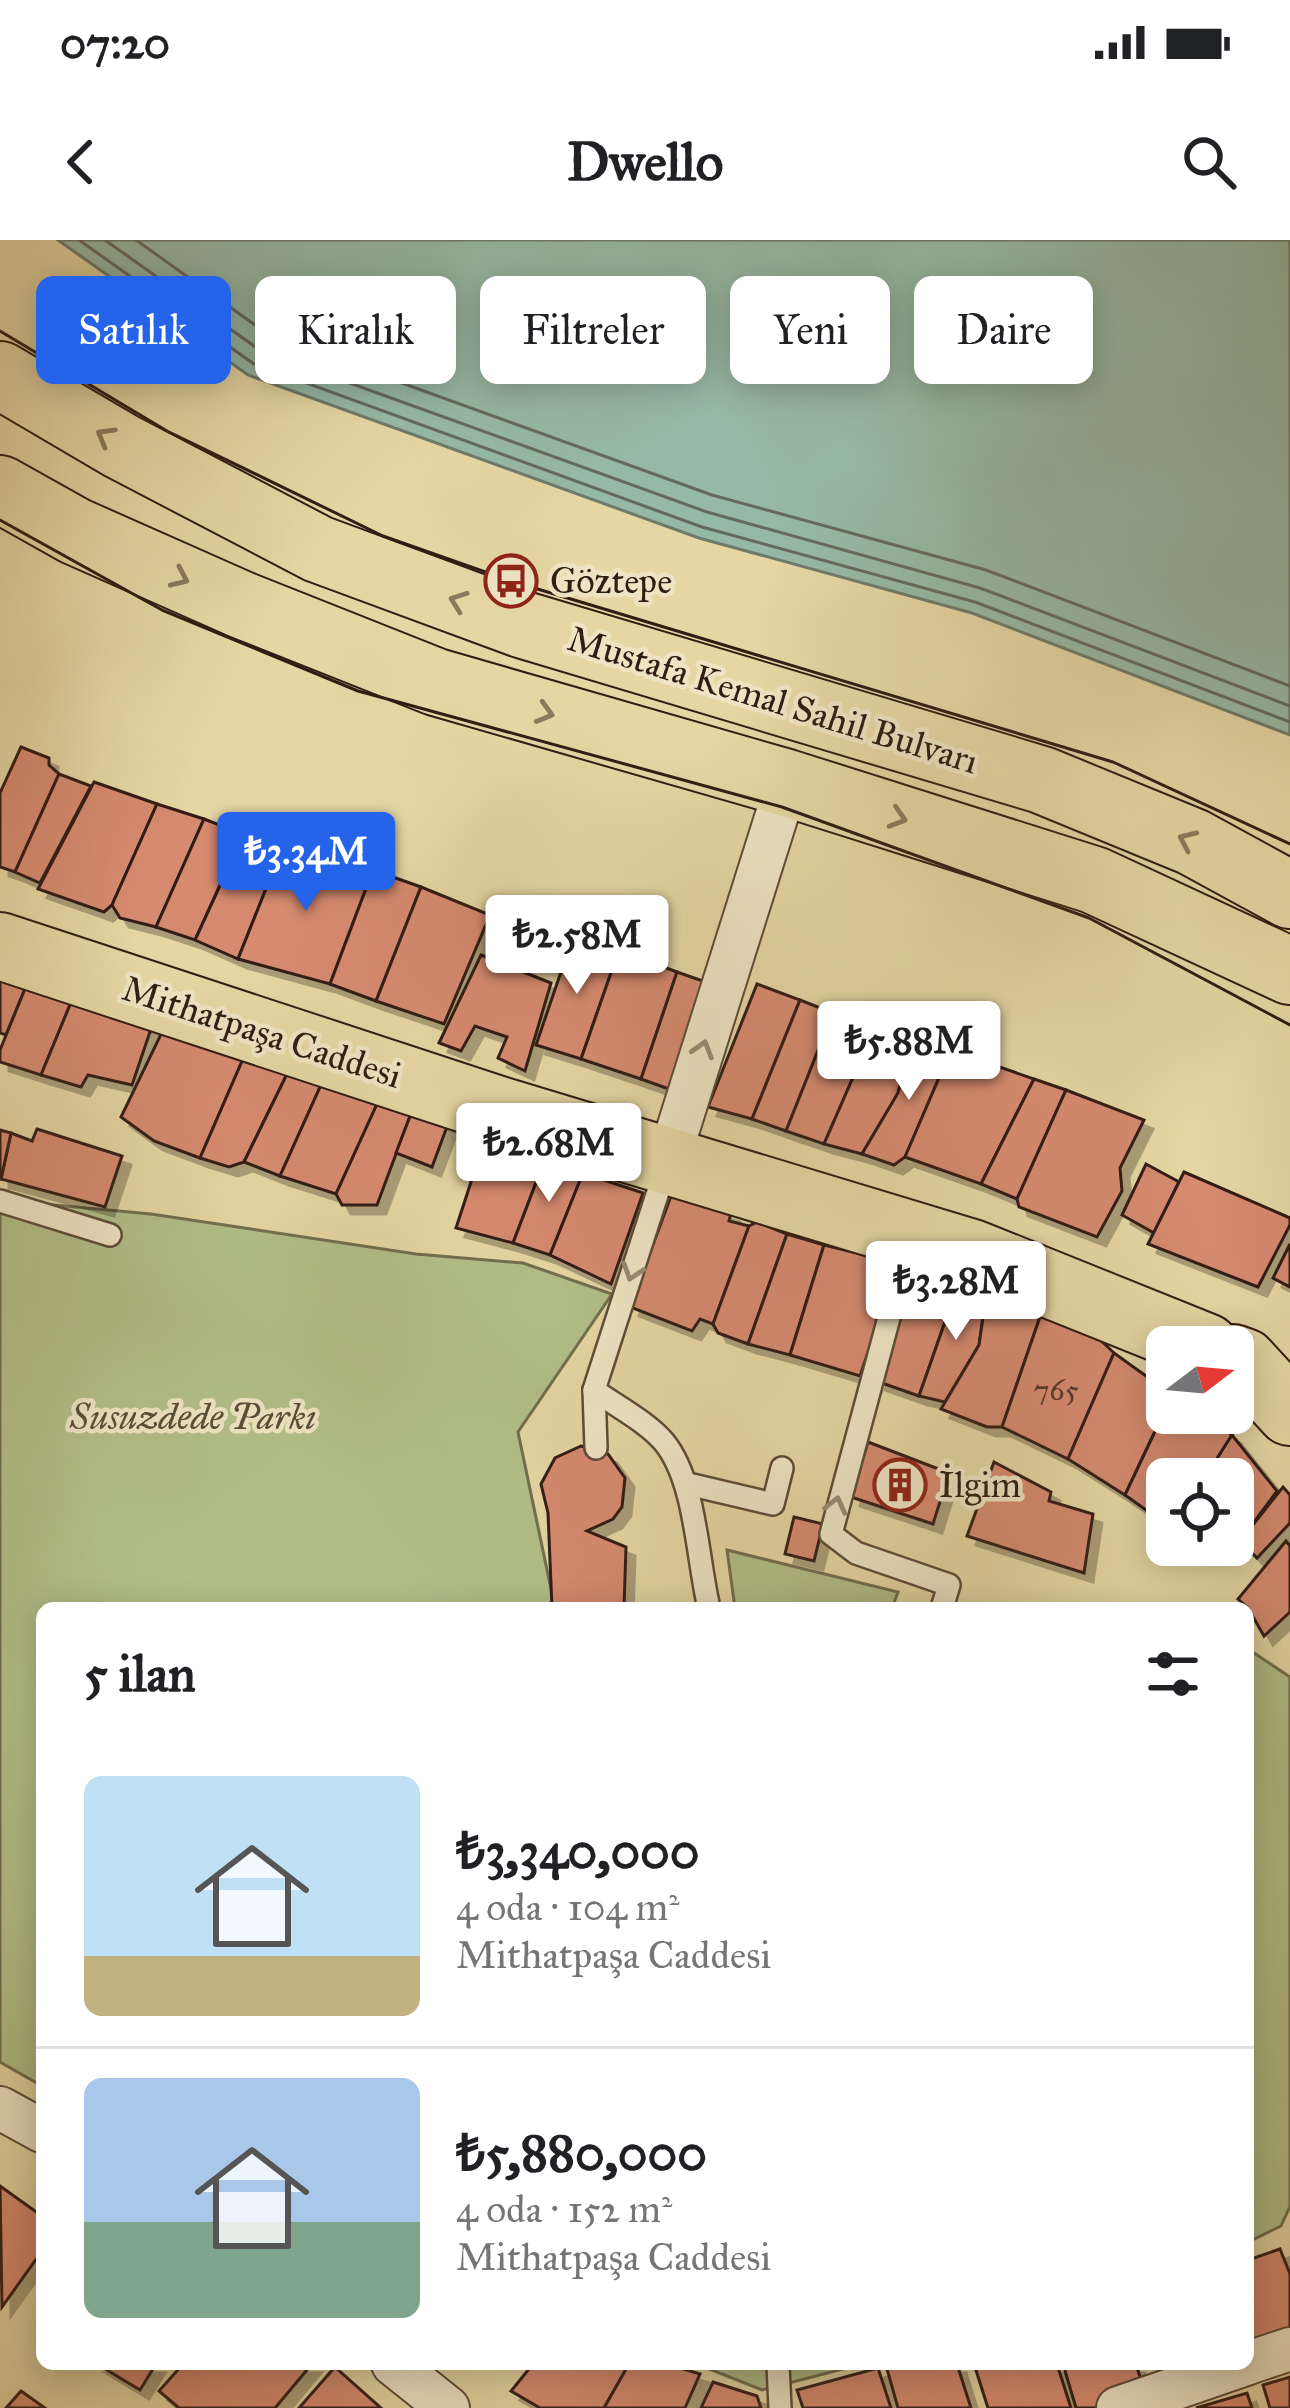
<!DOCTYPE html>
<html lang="tr">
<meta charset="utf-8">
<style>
body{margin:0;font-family:"IM FELL Great Primer",serif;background:#f2f2f2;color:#202124;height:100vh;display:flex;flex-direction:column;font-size:45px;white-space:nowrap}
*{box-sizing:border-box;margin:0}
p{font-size:39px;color:#757577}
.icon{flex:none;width:66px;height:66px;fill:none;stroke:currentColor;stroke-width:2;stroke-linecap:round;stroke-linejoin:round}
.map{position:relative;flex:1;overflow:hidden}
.panel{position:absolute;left:36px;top:1362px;width:1218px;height:768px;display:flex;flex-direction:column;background:#fff;border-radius:18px;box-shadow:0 6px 30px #0003}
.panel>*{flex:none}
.hud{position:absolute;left:36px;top:36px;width:1218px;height:108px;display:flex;gap:24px}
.needle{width:78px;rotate:74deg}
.tools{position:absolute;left:1146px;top:1086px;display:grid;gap:24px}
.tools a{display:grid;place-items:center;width:108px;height:108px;border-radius:18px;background:#fff;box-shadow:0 6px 30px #0003;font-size:60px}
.price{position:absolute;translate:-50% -102px;padding:0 27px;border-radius:12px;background:#fff;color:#222;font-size:39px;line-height:78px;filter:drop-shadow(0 3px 6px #0008)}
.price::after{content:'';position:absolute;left:50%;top:72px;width:36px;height:27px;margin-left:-18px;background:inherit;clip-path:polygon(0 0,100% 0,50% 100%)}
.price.current{background:#2563eb;color:#fff}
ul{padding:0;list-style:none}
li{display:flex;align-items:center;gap:36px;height:300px;padding:0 48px}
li+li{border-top:3px solid #e0e0e0}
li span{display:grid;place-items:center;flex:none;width:336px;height:240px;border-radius:18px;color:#555}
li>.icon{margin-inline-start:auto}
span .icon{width:144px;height:144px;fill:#fffc;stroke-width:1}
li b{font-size:51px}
h2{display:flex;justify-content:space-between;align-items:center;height:144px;padding:0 48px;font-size:51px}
.tag{padding:0 42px;border-radius:18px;background:#fff;box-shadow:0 6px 30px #0003;font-size:42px;line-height:108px}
.tag.current{background:#2563eb;color:#fff}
.status{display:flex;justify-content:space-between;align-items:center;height:84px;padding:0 60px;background:#fff;direction:ltr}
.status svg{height:33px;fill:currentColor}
header{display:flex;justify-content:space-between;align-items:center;height:156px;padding:0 48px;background:#fff;font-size:54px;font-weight:700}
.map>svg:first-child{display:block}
</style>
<div class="status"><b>07:20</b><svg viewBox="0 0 49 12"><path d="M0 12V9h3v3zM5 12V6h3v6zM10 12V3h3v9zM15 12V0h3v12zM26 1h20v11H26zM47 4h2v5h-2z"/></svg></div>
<header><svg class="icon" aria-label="back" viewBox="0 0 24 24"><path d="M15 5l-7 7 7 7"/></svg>Dwello<svg class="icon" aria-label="search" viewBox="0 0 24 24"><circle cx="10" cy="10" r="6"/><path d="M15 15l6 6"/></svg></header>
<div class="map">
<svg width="1290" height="2168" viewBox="0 0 1290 2168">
<defs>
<filter id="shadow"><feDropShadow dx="9" dy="9" stdDeviation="0" flood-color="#0004"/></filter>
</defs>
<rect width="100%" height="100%" fill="#e5d6a3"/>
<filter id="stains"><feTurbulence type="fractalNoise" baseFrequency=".00167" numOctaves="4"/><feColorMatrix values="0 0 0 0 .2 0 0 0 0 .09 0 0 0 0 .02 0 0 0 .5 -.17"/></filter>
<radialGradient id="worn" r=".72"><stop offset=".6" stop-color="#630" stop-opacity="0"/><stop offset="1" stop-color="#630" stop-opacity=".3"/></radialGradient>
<!-- green -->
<g fill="#b1be88" stroke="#716e4e" stroke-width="3">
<path d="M0 960 151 974 416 1014 523 1023 612 1054 518 1192 555 1368H42V1846L0 1822Z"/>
<path d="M727 1310 898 1352 892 1368H735Z"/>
<path d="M1248 1409 1290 1437V1966L1281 1986 1248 2002Z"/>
<path d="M697 2124H862L762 2150Z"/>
</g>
<!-- water -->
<path fill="#96b9a5" stroke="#6e7b6b" stroke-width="3" d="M58 0H1290V495L972 373 699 298 248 135Z"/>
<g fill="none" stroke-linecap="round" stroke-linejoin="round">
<!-- shore -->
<g stroke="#646b5c" stroke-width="3">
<path d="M79 0 254 124 702 287 975 362 1290 482"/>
<path d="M105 0 261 111 707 272 980 348 1290 466"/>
<path d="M136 0 269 95 712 255 986 330 1290 446"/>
</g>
</g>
<!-- building -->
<g fill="#d68a70" stroke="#311d14" stroke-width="3" filter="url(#shadow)">
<path d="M21 507 49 518V525L59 534 15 632 0 627V553Z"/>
<path d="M59 534 91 546 40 643 15 632Z"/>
<path d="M94 542 157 564 112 665 104 672 38 649Z"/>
<path d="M157 564 204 579 156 687 120 678 112 665Z"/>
<path d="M204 579 243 594 195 700 156 687Z"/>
<path d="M246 589 285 601 238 719 195 700Z"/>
<path d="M285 601 373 630 330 744 238 719Z"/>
<path d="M373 630 421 647 376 761 330 744Z"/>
<path d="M421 647 490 675 444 784 376 761Z"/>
<path d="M574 694 619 710 581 819 536 805Z"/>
<path d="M619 710 677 732 641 839 581 819Z"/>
<path d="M481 715 551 743 525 831 498 818 507 797 475 786 461 811 439 803Z"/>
<path d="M0 727 27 744 6 795 0 793Z"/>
<path d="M677 732 717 746 680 853 641 839Z"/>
<path d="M27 744 72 760 41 835 0 822V810Z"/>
<path d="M757 744 800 760 752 879 708 867Z"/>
<path d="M72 760 152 786 132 845 88 835 81 847 41 835Z"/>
<path d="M800 760 833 773 786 891 752 879Z"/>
<path d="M833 773 875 787 824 904 786 891Z"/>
<path d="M875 787 913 797 898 853 862 914 824 904Z"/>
<path d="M163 790 243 819 200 918 154 901 121 877Z"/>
<path d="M913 797 951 810 905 917 894 925 862 914 898 853Z"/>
<path d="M951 810 1034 839 981 944 905 917Z"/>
<path d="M243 819 287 834 244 922 229 927 200 918Z"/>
<path d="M287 834 321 845 280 936 244 922Z"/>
<path d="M1034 839 1066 850 1017 959 981 944Z"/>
<path d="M321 845 378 862 336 954 280 936Z"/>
<path d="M1066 850 1144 880 1120 928 1122 951 1097 997 1019 967 1017 959Z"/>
<path d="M378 862 412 871 377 965H342L336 954Z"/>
<path d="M412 871 448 884 432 927 396 913Z"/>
<path d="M37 889 122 916 105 967 1 939 11 893 32 901Z"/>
<path d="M0 890 11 893 1 939H0Z"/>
<path d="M486 896 547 914 513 1003 456 988Z"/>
<path d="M547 914 577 924 583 933 550 1015 513 1003Z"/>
<path d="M1146 924 1179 942 1154 993 1122 975Z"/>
<path d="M1184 932 1290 978V985L1258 1047 1148 1004Z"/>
<path d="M583 933 643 953 611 1044 550 1015Z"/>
<path d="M671 956 731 973 729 981 749 986 713 1084 700 1079 692 1091 630 1067Z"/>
<path d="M757 982 787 994 748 1104 718 1093 713 1084 749 986Z"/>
<path d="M787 994 824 1005 790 1115 748 1104Z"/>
<path d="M1290 1004V1047L1273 1038Z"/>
<path d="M824 1005 898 1023 860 1136 790 1115Z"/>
<path d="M916 1032 958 1045 919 1156 876 1141Z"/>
<path d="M958 1045 987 1050 979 1105 945 1162 919 1156Z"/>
<path d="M987 1050 1041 1074 1002 1187H987L941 1169 979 1105Z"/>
<path d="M1041 1074 1094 1094 1114 1113 1068 1219 1002 1187Z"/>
<path d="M1114 1113 1167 1151V1166L1125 1255 1068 1219Z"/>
<path d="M1167 1166V1173H1202L1232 1195 1204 1239H1167V1285L1125 1255Z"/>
<path d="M1232 1195 1277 1251 1240 1301 1233 1295V1239H1204Z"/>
<path d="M868 1202 949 1233 933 1284 851 1257Z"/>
<path d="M581 1206 608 1214 625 1238 622 1267 613 1279 587 1291 626 1307 624 1368H552L548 1273 541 1244 555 1218Z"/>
<path d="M994 1222 1051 1252 1049 1261 1093 1274 1084 1333 967 1296Z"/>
<path d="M1283 1247 1290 1255V1283L1257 1318 1240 1301Z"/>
<path d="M794 1277 823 1284 814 1321 785 1314Z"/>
<path d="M1286 1301 1290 1306V1372L1264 1396 1248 1368 1238 1359Z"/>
<path d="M0 1946 42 1976V2011L2 2067Z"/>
<path d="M1280 2009 1290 2034V2105L1248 2117V2020Z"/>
<path d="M97 2124H156L140 2150Z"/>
<path d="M183 2124H312L275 2168H179L159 2151Z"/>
<path d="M533 2124H629L604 2168H540L511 2151Z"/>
<path d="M629 2124H667L700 2134 685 2168H604Z"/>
<path d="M901 2124H957L971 2168H898L887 2129Z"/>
<path d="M974 2124H1057L1071 2168H988Z"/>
<path d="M1063 2124H1136L1144 2150 1095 2168H1076Z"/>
<path d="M335 2127 381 2168H299Z"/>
<path d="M878 2128 891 2168H803L797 2150Z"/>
<path d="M1290 2137V2168H1270L1263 2145Z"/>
<path d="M713 2142 757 2156 761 2168H701Z"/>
<path d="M21 2151 45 2168H6Z"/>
<path d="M1247 2153 1252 2168H1196Z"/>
</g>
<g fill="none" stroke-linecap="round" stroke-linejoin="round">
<!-- lane casing -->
<g stroke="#5e4b38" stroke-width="26">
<g id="lane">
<path d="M666 927 594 1150C616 1166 647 1182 664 1202 696 1241 697 1318 709 1368"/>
<path d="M0 961 110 995"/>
<path d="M909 1003 831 1294 856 1313 949 1345 942 1368"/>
<path d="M594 1150 596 1208"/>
<path d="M688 1244 773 1264 782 1228"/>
<path d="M778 2124 780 2168"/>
</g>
</g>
<!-- street casing -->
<g stroke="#5e4b38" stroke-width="46">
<g id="street">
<path d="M668 921 787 543"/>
<path d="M0 1868 42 1891"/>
<path d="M1248 2123 1290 2109"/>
<path d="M393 2124 448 2168"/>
<path d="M1118 2168 1246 2124"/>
</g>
</g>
<!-- primary casing -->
<g stroke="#311d14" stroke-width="70">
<g id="primary">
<path d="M0 135 121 206 318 309 524 385 1042 540 1193 602 1290 655"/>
<path d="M0 249 75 291 242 365 436 442 787 543 1094 640 1290 731"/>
<path d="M0 706 499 870 972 1013 1206 1107"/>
<path d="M1233 1118 1244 1122 1290 1172"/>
</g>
</g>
<!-- lane -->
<use href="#lane" stroke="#eee4c3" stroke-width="21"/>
<!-- street -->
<use href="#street" stroke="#eee4c3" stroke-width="42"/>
<!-- primary -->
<use href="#primary" stroke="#e5d6a3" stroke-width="66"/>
<!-- tram -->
<g stroke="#311d14" stroke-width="3">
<path d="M0 91 167 191 383 296 511 341 1113 522 1290 604"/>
<path d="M0 280 162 370 358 451 782 567 1089 678 1290 785"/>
</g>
</g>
<!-- one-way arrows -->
<defs><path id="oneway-chevron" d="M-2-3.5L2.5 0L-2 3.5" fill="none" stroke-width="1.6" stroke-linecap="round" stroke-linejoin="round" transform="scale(3)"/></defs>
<g stroke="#8b7a5c">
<use href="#oneway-chevron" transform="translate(105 196) rotate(-150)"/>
<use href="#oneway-chevron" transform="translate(180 338) rotate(24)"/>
<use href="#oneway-chevron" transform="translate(458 361) rotate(-160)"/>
<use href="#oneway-chevron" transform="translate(545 473) rotate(16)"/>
<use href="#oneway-chevron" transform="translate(898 578) rotate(17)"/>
<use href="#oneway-chevron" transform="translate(1187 600) rotate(-156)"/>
</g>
<g stroke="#998a74">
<use href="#oneway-chevron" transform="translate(703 809) rotate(-73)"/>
<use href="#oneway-chevron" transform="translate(632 1032) rotate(108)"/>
<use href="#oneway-chevron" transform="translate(836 1265) rotate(-76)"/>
</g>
<!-- icons -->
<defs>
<g id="bus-ring" transform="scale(2.7)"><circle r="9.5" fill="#eee4c3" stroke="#8f2418" stroke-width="1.5"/><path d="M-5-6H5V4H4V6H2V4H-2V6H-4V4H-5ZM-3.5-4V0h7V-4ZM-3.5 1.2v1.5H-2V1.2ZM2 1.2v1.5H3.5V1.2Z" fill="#8f2418"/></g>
<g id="building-ring" transform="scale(2.7)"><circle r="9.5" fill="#eee4c3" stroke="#8f2418" stroke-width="1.5"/><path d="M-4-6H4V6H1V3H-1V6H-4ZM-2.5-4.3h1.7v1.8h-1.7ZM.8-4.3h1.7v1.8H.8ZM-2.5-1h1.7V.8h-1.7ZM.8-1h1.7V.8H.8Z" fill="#8f2418"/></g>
</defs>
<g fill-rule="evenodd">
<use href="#bus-ring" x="511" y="341"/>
<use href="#building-ring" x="900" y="1245"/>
</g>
<g text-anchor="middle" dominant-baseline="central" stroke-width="9" stroke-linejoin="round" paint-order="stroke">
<!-- number labels -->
<g font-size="30" fill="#5a382b">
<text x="1056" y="1150">765</text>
</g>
<!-- poi labels -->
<g font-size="36" fill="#311d14" stroke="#eee4c3" text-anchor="start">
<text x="550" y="341">Göztepe</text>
<text x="939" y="1245">İlgim</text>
</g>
<!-- street labels -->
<g font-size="36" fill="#311d14" stroke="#eee4c3">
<text transform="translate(773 460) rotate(17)">Mustafa Kemal Sahil Bulvarı</text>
<text transform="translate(262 792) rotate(18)">Mithatpaşa Caddesi</text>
</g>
<!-- park labels -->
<g font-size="36" font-style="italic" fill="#574d37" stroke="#eee4c3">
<text x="193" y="1177">Susuzdede Parkı</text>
</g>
</g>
<rect width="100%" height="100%" filter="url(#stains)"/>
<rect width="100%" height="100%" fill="url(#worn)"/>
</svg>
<div class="tools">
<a><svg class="needle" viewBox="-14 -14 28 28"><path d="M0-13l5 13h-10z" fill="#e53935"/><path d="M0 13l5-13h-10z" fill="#757577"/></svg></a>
<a><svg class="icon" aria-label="locate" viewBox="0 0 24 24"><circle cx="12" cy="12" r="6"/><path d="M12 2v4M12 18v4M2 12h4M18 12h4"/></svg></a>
</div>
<b class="price current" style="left:306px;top:674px">₺3.34M</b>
<b class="price" style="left:577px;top:757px">₺2.58M</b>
<b class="price" style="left:909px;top:863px">₺5.88M</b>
<b class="price" style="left:549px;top:965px">₺2.68M</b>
<b class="price" style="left:956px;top:1103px">₺3.28M</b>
<div class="hud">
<a class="tag current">Satılık</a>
<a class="tag">Kiralık</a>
<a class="tag">Filtreler</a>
<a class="tag">Yeni</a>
<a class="tag">Daire</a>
</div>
<section class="panel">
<h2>5 ilan<svg class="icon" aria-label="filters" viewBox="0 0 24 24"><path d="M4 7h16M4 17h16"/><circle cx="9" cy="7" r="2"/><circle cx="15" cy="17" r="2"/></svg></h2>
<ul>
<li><span style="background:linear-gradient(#bfe0f5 75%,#c2b280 0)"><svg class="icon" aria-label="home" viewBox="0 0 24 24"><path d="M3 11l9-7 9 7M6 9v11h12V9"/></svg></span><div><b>₺3,340,000</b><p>4 oda · 104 m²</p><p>Mithatpaşa Caddesi</p></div></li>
<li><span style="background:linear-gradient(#a9c7e8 60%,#7fa58c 0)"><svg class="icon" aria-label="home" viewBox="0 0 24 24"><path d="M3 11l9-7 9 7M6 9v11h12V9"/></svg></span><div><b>₺5,880,000</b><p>4 oda · 152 m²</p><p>Mithatpaşa Caddesi</p></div></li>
</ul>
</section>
</div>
